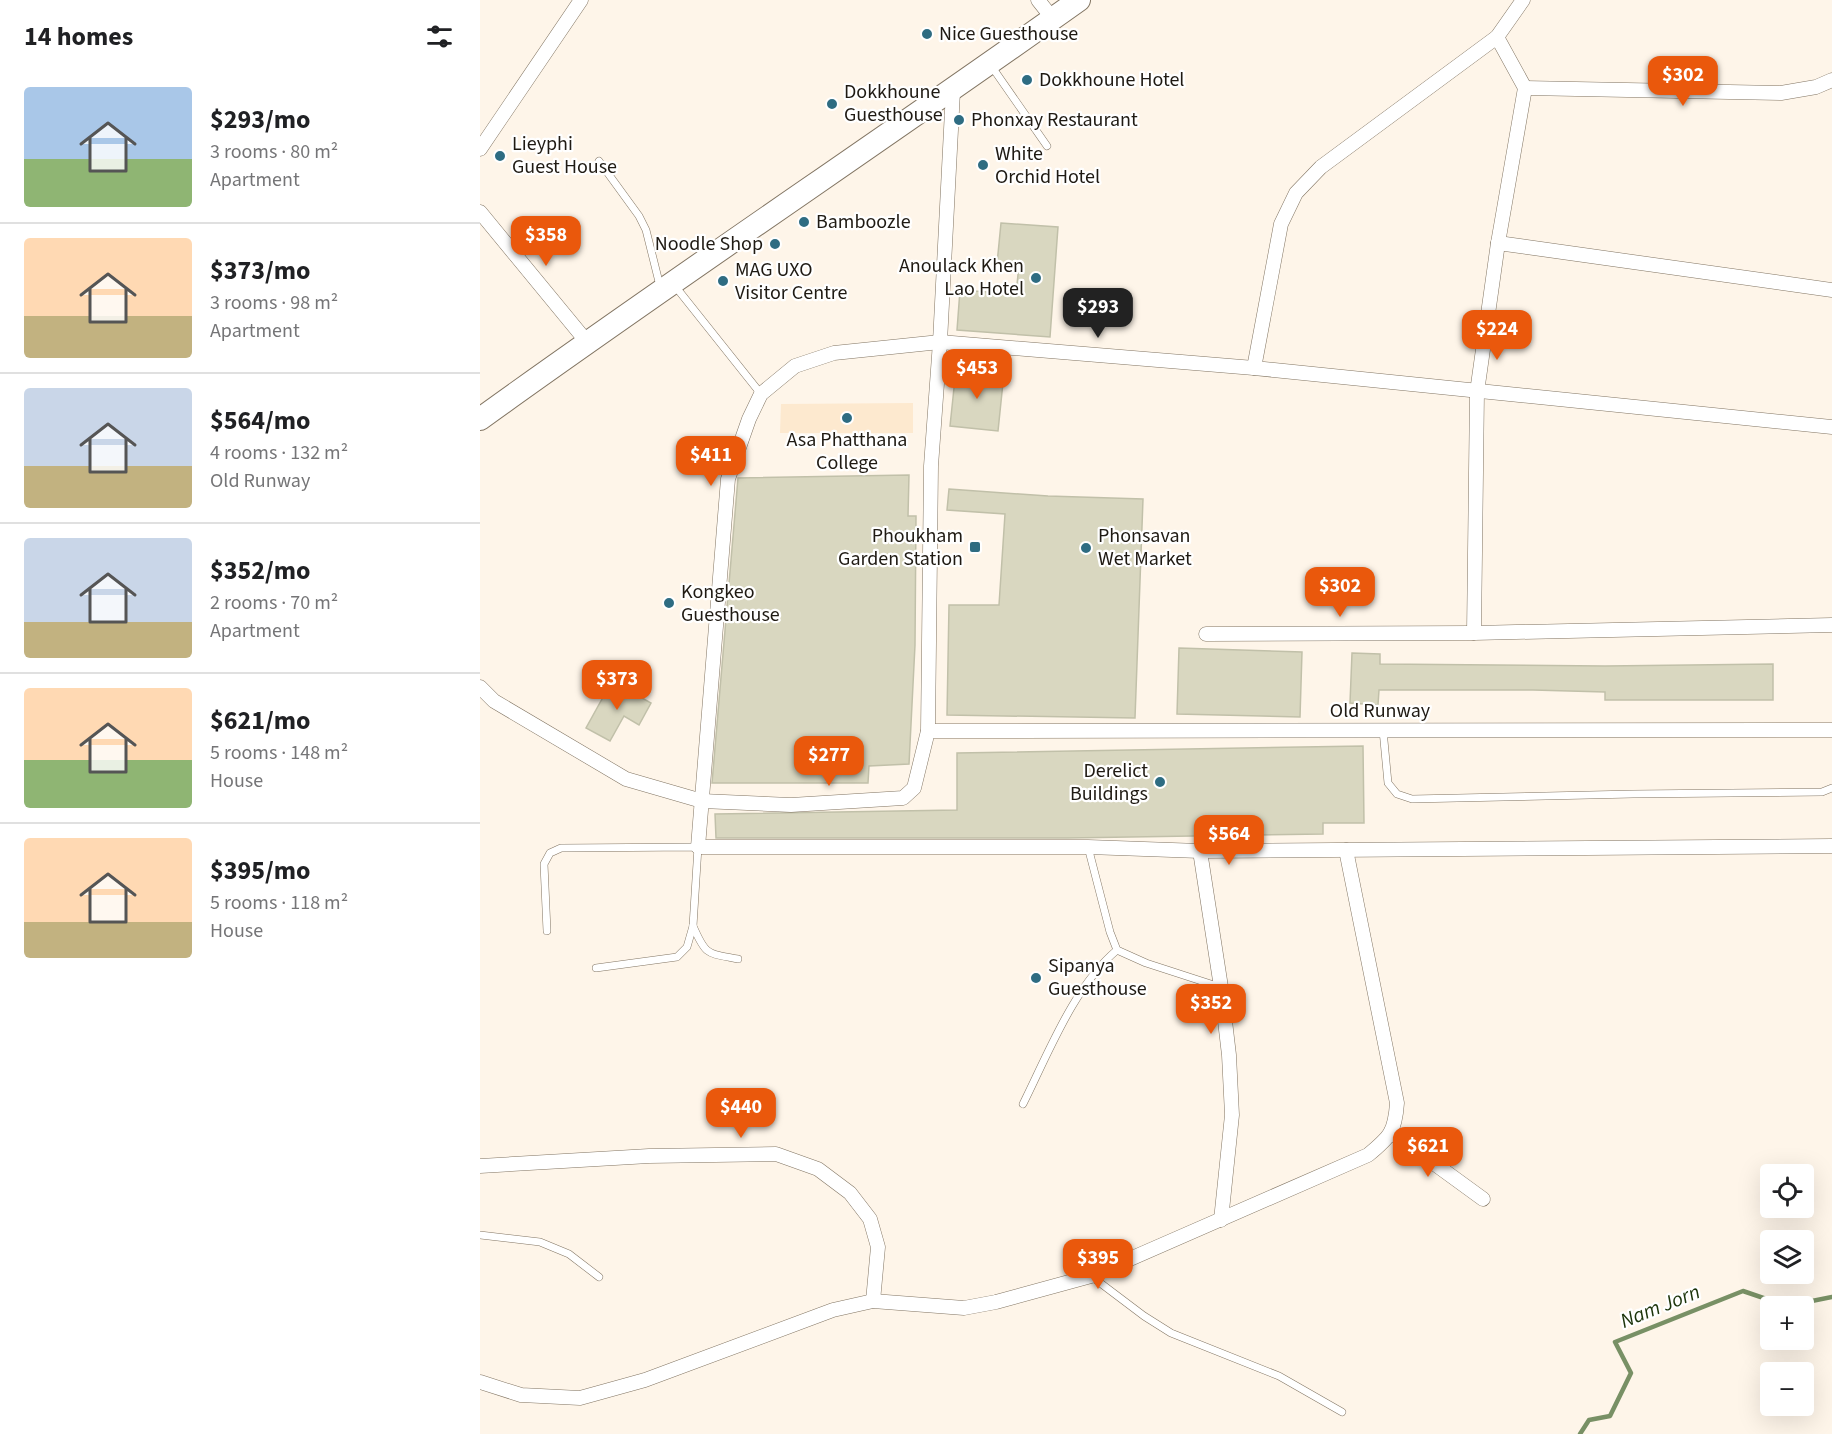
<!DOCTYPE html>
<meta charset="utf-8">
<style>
body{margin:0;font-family:"Source Sans 3",sans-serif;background:#f6f6f6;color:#202124;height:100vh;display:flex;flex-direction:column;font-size:22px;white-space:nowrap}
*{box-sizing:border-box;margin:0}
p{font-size:20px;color:#757577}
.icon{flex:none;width:33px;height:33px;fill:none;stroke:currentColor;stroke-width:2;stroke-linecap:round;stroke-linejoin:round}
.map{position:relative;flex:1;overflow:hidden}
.side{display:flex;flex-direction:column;background:#fff;width:480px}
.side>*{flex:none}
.tools{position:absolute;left:1280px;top:1164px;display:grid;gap:12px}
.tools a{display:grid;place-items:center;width:54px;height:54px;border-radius:6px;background:#fff;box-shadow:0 6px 24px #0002;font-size:30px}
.price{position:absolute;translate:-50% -51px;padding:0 14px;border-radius:12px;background:#ea580c;color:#fff;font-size:20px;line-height:39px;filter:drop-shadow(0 2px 3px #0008)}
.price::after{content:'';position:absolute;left:50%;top:36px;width:18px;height:14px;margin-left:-9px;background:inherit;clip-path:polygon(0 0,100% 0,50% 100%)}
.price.selected{background:#222;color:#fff}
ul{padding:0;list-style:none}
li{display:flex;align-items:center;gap:18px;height:150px;padding:0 24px}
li+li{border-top:2px solid #e0e0e0}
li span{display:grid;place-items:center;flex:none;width:168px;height:120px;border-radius:6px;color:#555}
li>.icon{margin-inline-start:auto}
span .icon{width:72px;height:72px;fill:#fffc;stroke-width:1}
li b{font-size:26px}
h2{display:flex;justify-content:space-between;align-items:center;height:72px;padding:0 24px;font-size:26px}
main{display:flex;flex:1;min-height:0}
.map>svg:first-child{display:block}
</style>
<main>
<section class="side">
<h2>14 homes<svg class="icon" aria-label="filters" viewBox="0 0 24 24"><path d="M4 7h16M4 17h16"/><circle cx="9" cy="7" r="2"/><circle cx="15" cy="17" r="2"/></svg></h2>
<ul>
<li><span style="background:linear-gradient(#a9c7e8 60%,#8fb573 0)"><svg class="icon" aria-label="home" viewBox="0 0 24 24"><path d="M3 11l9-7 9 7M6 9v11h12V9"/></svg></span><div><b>$293/mo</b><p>3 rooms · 80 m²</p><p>Apartment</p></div></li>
<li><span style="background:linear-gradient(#ffd9b3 65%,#c2b280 0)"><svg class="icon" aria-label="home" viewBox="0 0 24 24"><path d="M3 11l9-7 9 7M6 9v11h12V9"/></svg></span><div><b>$373/mo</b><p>3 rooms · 98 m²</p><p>Apartment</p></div></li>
<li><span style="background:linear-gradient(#c9d6e8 65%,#c2b280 0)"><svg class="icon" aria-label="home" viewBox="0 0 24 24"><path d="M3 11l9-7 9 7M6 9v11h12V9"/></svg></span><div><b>$564/mo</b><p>4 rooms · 132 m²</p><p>Old Runway</p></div></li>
<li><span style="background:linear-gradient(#c9d6e8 70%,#c2b280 0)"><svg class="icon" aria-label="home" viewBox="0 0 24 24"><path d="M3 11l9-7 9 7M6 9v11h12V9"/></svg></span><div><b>$352/mo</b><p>2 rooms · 70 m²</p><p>Apartment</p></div></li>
<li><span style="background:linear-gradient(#ffd9b3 60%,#8fb573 0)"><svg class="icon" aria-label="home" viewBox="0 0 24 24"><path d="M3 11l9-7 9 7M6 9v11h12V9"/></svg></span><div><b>$621/mo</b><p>5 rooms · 148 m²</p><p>House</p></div></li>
<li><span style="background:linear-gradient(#ffd9b3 70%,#c2b280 0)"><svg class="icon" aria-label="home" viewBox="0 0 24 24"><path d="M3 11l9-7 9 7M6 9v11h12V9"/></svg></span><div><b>$395/mo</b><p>5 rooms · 118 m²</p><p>House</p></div></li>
</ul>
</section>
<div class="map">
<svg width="1352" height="1434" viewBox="0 0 1352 1434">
<rect width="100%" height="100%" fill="#fef5e9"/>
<!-- built -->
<path fill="#fde9cf" d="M433 403V433H300L301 404Z"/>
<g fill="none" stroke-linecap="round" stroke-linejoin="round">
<!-- stream -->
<path stroke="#789065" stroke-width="4.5" d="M1100 1434 1109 1420 1130 1416 1151 1373 1135 1342 1263 1291 1307 1306 1352 1297"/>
</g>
<!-- building -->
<g fill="#d9d7c0" stroke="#c1c0a9" stroke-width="1.5">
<path d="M521 223 578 227 570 337 477 330 480 290 536 294 539 265 517 264Z"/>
<path d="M476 369 524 373 518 431 470 426Z"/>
<path d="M429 475 428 516H436L435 645 429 764 389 766 388 783H232L258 478Z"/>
<path d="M469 489 568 496 663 499 655 718 467 715 469 605H519L525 514 467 510Z"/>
<path d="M699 648 822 652 820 717 697 714Z"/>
<path d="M872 653 900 654V664L1125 666 1293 664V700H1125V692L1053 690H899L898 705 870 703Z"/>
<path d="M132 681 171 703 159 725 144 716 130 741 106 728Z"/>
<path d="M883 746 884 823H843V834L587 838H236L235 814 477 810V753Z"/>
</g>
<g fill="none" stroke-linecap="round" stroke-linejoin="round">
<!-- service casing -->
<g stroke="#827563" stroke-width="8">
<g id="service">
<path d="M512 67 567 146"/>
<path d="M119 161 159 216 166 230 180 286"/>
<path d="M195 286 281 394"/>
<path d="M903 730 908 783 917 794 932 799 1153 794 1342 792 1352 788"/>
<path d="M608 847 630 932 637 950 666 963 740 987"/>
<path d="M213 926C226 956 227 953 258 959"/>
<path d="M67 931 64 864 70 853 81 848 218 847 213 926 207 947 197 957 116 968"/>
<path d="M543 1104C568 1054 594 986 637 950"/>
<path d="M0 1235 60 1242 89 1254 119 1277"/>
<path d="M611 1276 664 1316 691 1333 799 1376 862 1412"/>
</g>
</g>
<!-- minor casing -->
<g stroke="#827563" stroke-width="15">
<g id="minor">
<path d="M558 0 573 19"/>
<path d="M1045 88 1301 93 1336 87 1352 80"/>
<path d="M0 149 101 0"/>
<path d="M0 212 107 342"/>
<path d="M1018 243 1352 290"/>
<path d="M774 368 801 224 816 193 841 167 1017 37 1043 0"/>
<path d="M1352 427 774 368 460 342 354 353 315 366 281 394 269 419 248 479 218 847H608L720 851 1352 846"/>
<path d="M994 633 997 392 1018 243 1045 88 1017 37"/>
<path d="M726 634 994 633 1352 625"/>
<path d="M0 687 14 701 146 779 222 801 311 805 423 798 434 788 448 731 451 466 460 342 473 91"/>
<path d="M448 731 1352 730"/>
<path d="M720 851 741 987 749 1055 752 1115 741 1220"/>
<path d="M911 1132 1003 1199"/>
<path d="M0 1166 169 1156 296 1154 338 1169 370 1193 390 1219 398 1247 393 1301"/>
<path d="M0 1382 41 1395 100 1398 165 1380 353 1310 393 1301 484 1308 516 1302 611 1276 888 1155C910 1137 915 1132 917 1103L866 850"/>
</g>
</g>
<!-- trunk casing -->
<g stroke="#827563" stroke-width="24">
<path id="trunk" d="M0 419C198 276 401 141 599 0"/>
</g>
<!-- service -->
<use href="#service" stroke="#fff" stroke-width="7"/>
<!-- minor -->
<use href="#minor" stroke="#fff" stroke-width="14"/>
<!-- trunk -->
<use href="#trunk" stroke="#fff" stroke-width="22"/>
</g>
<!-- markers -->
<g fill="#2e6c82" stroke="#fff" stroke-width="2">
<circle cx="447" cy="34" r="6"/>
<circle cx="547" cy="80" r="6"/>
<circle cx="352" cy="104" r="6"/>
<circle cx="479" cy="120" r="6"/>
<circle cx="20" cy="156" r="6"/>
<circle cx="503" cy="165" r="6"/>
<circle cx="324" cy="222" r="6"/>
<circle cx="295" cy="244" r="6"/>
<circle cx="556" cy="278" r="6"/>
<circle cx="243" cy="281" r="6"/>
<circle cx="367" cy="418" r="6"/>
<rect x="489" y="541" width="12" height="12" rx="3"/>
<circle cx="606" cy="548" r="6"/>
<circle cx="189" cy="603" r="6"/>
<circle cx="680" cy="782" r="6"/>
<circle cx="556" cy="978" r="6"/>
</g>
<g text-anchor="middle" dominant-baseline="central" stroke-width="4.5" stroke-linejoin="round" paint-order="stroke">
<!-- poi labels -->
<g font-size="20" fill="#1f1a13" stroke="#fff" text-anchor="start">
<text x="459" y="34">Nice Guesthouse</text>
<text x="559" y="80">Dokkhoune Hotel</text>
<text x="364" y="92">Dokkhoune<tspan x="364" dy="23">Guesthouse</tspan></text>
<text x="491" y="120">Phonxay Restaurant</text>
<text x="32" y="144">Lieyphi<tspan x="32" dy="23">Guest House</tspan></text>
<text x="515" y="154">White<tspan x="515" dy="23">Orchid Hotel</tspan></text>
<text x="336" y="222">Bamboozle</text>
<text x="283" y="244" text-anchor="end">Noodle Shop</text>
<text x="544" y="266" text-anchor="end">Anoulack Khen<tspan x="544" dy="23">Lao Hotel</tspan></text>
<text x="255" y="270">MAG UXO<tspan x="255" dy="23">Visitor Centre</tspan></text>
<text x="367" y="440" text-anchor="middle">Asa Phatthana<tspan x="367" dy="23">College</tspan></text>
<text x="483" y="536" text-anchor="end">Phoukham<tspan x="483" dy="23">Garden Station</tspan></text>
<text x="618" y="536">Phonsavan<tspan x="618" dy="23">Wet Market</tspan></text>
<text x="201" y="592">Kongkeo<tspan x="201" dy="23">Guesthouse</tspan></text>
<text x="668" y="771" text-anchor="end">Derelict<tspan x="668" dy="23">Buildings</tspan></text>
<text x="568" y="966">Sipanya<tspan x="568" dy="23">Guesthouse</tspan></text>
</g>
<!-- street labels -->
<g font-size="20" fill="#1f1a13" stroke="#fff">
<text x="900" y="711">Old Runway</text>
</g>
<!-- water labels -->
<g font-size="21" font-style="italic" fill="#1c340a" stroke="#fff">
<text transform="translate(1180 1306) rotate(-22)">Nam Jorn</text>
</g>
</g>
</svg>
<div class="tools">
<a><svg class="icon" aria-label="locate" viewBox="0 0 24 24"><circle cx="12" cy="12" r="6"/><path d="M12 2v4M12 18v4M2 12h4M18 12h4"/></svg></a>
<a><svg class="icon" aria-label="layers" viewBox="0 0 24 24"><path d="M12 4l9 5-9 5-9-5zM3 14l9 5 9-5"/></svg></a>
<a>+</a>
<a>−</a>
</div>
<b class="price" style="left:1203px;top:107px">$302</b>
<b class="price" style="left:66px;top:267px">$358</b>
<b class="price selected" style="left:618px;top:339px">$293</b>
<b class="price" style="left:1017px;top:361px">$224</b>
<b class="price" style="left:497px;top:400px">$453</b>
<b class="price" style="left:231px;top:487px">$411</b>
<b class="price" style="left:860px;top:618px">$302</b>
<b class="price" style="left:137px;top:711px">$373</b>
<b class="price" style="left:349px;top:787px">$277</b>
<b class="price" style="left:749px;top:866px">$564</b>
<b class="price" style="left:731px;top:1035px">$352</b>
<b class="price" style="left:261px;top:1139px">$440</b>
<b class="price" style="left:948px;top:1178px">$621</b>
<b class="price" style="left:618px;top:1290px">$395</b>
</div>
</main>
